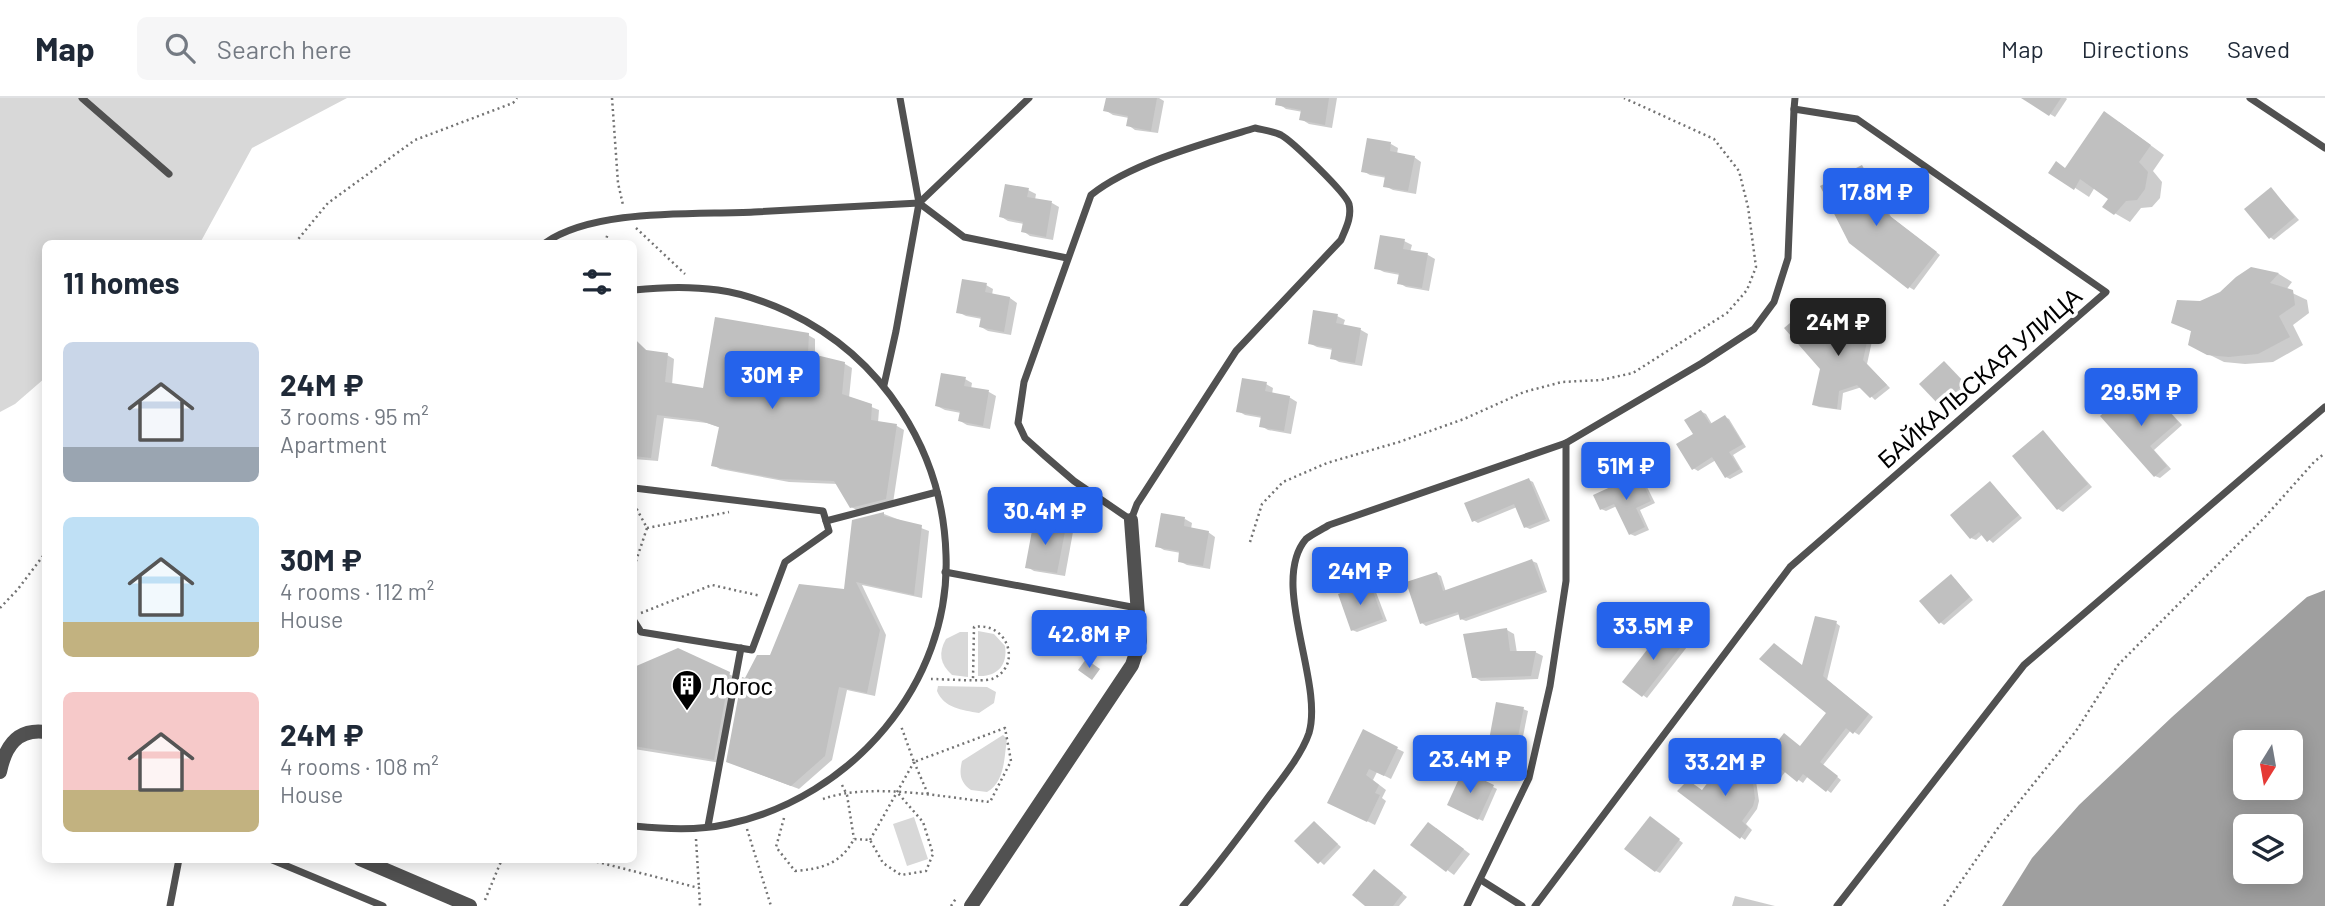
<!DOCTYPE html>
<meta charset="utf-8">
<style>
body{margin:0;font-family:Barlow,sans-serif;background:#f6f6f7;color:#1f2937;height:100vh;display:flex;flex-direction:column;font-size:26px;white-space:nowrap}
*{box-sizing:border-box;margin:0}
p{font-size:23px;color:#747a83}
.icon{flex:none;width:38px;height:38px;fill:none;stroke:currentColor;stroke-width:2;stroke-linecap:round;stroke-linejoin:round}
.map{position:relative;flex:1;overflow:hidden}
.drawer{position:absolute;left:42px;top:142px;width:595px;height:623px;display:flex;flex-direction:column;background:#fff;border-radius:10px;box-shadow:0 4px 18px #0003}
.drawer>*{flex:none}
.needle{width:46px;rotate:191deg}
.controls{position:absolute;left:2233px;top:632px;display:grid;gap:14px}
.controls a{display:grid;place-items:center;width:70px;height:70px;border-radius:10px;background:#fff;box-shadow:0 4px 18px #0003;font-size:35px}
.price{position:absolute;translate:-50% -60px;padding:0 16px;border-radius:7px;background:#2563eb;color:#fff;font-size:23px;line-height:46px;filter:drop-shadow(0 2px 4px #0008)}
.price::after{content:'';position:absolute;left:50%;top:42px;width:21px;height:16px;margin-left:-10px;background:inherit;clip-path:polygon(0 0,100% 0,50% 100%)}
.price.current{background:#222;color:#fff}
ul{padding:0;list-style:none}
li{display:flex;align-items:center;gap:21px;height:175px;padding:0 21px}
li span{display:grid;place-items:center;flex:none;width:196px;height:140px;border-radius:10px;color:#555}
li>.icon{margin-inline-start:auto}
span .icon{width:84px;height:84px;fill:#fffc;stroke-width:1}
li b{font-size:30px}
h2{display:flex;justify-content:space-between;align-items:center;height:84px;padding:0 21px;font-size:30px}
header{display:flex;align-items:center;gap:42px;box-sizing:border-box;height:98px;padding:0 35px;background:#fff;border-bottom:2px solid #e0e1e3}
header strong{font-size:33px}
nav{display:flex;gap:38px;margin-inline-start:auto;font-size:24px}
.search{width:490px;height:63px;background:#f6f6f7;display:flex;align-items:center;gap:18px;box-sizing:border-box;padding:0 24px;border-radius:10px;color:#747a83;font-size:26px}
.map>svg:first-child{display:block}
</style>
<header>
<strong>Map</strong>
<div class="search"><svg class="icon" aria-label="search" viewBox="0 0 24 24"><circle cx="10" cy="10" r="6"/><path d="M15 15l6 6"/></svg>Search here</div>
<nav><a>Map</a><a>Directions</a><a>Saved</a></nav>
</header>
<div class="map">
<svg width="2325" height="808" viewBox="0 0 2325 808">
<rect width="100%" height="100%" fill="#fff"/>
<!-- green -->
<g fill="#d8d8d8">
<path d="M0 0H347L252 50 200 145H46L45 280 15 306 0 314Z"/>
<path d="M978 533 994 536 1005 548C1008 567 997 579 978 578Z"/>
<path d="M960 534H968V579L952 577C940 566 938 555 946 541Z"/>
<path d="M938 588 987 589 996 594 994 605 979 615C962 612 944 610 937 593Z"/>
<path d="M1003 637 1007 641C1004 660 1005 684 987 694L971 692C960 684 959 676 962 663Z"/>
<path d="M914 719 928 761 907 768 893 726Z"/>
</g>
<!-- water -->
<path fill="#9f9f9f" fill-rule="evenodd" d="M2325 492V808H2002L2032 760 2079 707 2172 619 2299 506 2307 499ZM2245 644H2291V690H2245ZM2245 728H2291V774H2245Z"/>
<!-- shadow -->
<g fill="#0003">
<path d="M1107 0H1159L1164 3 1158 35 1135 32 1128 27 1129 20 1113 17 1105 12Z"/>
<path d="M1280 0H1337L1332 30 1309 26 1301 21 1303 14 1286 11 1279 6Z"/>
<path d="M2024 0H2066L2067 1 2055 19Z"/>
<path d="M2119 24 2164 57 2153 73 2162 84 2160 100 2152 109 2141 110 2130 124 2104 109 2111 101 2095 89 2089 99 2051 74 2066 72Z"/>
<path d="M1391 46 1398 50 1397 56 1414 59 1421 64 1416 96 1393 92 1385 88 1387 80 1370 77 1363 73Z"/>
<path d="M1862 69 1867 72 1891 119 1940 157 1914 192 1909 189Z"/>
<path d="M2271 91 2299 122 2274 142 2270 139Z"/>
<path d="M1028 92 1036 96 1035 102 1052 105 1059 109 1053 142 1030 138 1023 133 1024 126 1008 123 1000 118Z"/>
<path d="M1404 143 1412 147 1410 154 1428 157 1435 161 1429 193 1406 189 1399 185 1400 177 1384 174 1376 170Z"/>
<path d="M2251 171 2279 176 2292 184 2286 192 2307 202 2309 215 2293 227 2303 247 2273 264 2245 266 2224 264 2204 254 2193 234 2173 224 2200 205 2221 196Z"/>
<path d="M986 187 993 191 992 197 1010 200 1017 205 1011 237 988 233 981 229 982 221 966 218 958 214Z"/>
<path d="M1847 216 1876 225 1867 266 1890 290 1875 302 1862 289 1843 295 1841 312 1819 309 1814 307 1822 271 1807 220 1826 239 1843 235Z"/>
<path d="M1337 218 1345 222 1343 228 1361 232 1368 236 1362 268 1339 264 1332 260 1333 252 1317 249 1309 245Z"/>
<path d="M808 237 815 241V258L845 266 852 270 849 300 879 312 878 325 897 328 904 332 893 405 859 413 851 409 838 386 789 384 720 371 713 367 721 330 707 325 664 320 658 363 634 361V240L649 255 667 257 674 261 672 287 704 292Z"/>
<path d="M1944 265 1968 289 1945 310 1941 307Z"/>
<path d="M965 281 972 285 971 291 989 294 996 298 990 331 967 327 960 323 961 315 945 312 937 308Z"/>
<path d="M1266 286 1273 290 1272 296 1289 299 1297 304 1291 336 1268 332 1261 328 1262 320 1245 317 1238 313Z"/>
<path d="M2140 296 2152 306 2157 302 2161 304 2182 327 2154 352 2171 371 2160 380 2155 378 2114 307 2122 313Z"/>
<path d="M1702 314 1706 316 1712 326 1725 319 1729 321 1746 349 1733 357 1743 374 1730 381 1726 379 1716 362 1698 373 1693 370Z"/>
<path d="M2043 334 2092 389 2063 414 2058 411Z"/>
<path d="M1638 378 1643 381 1655 405 1640 412 1649 432 1635 438 1630 436 1617 408 1606 413 1601 411Z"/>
<path d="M1529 382 1533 384 1550 423 1530 431 1525 429 1517 409 1478 425 1473 422Z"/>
<path d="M1990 385 2022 420 1993 445 1983 436 1976 442 1971 440Z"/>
<path d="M884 416 929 433 922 500 862 487 886 537 875 598 847 592 832 662 799 691 728 664 746 583 845 493Z"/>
<path d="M1185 421 1192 425 1191 431 1208 434 1215 439 1210 471 1187 467 1179 463 1181 455 1164 452 1157 448Z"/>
<path d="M1065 430 1073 434 1065 478 1034 473 1027 469Z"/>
<path d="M1532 463 1537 465 1547 494 1466 523 1461 521 1460 516 1426 528 1422 525 1437 476 1441 478 1446 494Z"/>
<path d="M1955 481 1973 502 1944 527 1940 524Z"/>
<path d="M1369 487 1374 489 1387 523 1357 534 1352 532Z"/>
<path d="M1836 525 1840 528 1827 582 1873 619 1859 637 1851 632 1823 667 1841 682 1831 695 1808 678 1803 685 1786 673 1778 683 1759 669 1801 649 1828 614 1804 569Z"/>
<path d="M1507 532 1514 536 1517 555 1535 554 1543 558 1538 581 1481 583 1474 579Z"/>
<path d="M1669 535 1687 549 1647 600 1625 584Z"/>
<path d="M678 552 737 580 721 665 634 651V571Z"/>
<path d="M1523 611 1528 613 1521 649 1491 641Z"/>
<path d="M1363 634 1404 654 1391 681 1377 674 1373 682 1386 692 1382 700 1386 703 1375 727 1337 708Z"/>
<path d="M1735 672 1756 683 1759 703 1757 711 1746 726 1752 732 1745 742 1680 693 1703 694Z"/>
<path d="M1493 689 1497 691 1483 723 1453 709Z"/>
<path d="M1654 723 1683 745 1660 775 1656 773Z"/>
<path d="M1314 725 1341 749 1324 767 1297 743Z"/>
<path d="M1436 730 1470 756 1454 777 1413 747Z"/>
<path d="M1378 776 1407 799 1399 808H1368Z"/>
<path d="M1735 798 1775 808H1732Z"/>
</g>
<!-- building -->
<g fill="#c0c0c0">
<path d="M1106 0H1157L1151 33 1126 28 1128 18 1103 13Z"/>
<path d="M1276 0H1329L1325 27 1299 22 1301 12 1275 7Z"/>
<path d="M2021 0H2061L2049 18Z"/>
<path d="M2104 13 2151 47 2139 64 2148 74 2145 91 2137 102 2126 103 2114 117 2102 109 2108 101 2080 81 2074 92 2048 75 2056 63 2065 70Z"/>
<path d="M1367 40 1391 44 1390 53 1415 58 1408 93 1383 89 1385 78 1361 74Z"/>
<path d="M1862 67 1886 115 1937 154 1908 191 1849 145 1820 88Z"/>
<path d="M1005 86 1029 90 1027 99 1052 103 1046 139 1021 134 1023 124 999 119Z"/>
<path d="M2271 89 2295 119 2269 141 2244 111Z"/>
<path d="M1380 137 1405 141 1403 151 1428 155 1422 190 1397 186 1399 175 1374 171Z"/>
<path d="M2251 169 2279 175 2270 185 2293 192 2295 207 2279 218 2290 239 2258 256 2229 259 2207 257 2188 247 2191 233 2171 225 2177 202 2200 203 2220 194 2236 179Z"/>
<path d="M962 181 987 185 985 194 1010 199 1004 234 979 229 981 219 956 215Z"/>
<path d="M1313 212 1338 216 1336 225 1361 230 1355 265 1330 261 1332 250 1308 246Z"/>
<path d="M1846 214 1872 221 1863 262 1887 287 1870 300 1857 287 1839 293 1837 311 1812 307 1820 271 1784 230 1802 215 1824 237 1842 233Z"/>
<path d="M715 219 809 235 808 255 845 264 842 296 872 306 871 322 897 326 886 401 850 410 834 383 780 381 711 368 719 329 698 322 657 317 651 360 634 358V241L646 252 668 255 665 284 703 290Z"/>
<path d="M1944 263 1965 285 1940 308 1919 286Z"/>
<path d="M941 275 966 279 964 288 989 292 983 328 958 323 960 313 935 308Z"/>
<path d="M1242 280 1267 284 1265 293 1290 298 1284 333 1259 329 1261 318 1236 314Z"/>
<path d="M2140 294 2150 305 2157 299 2178 324 2150 348 2167 368 2154 379 2100 318 2114 305 2120 312Z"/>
<path d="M1701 312 1710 326 1725 317 1743 346 1729 354 1740 371 1725 380 1712 359 1692 372 1676 346 1693 336 1684 322Z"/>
<path d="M2043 332 2088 386 2057 412 2012 358Z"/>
<path d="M1639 376 1651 403 1636 410 1645 429 1629 437 1614 406 1600 412 1593 397Z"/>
<path d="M1529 380 1546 421 1524 430 1514 406 1472 424 1464 405Z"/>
<path d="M1990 383 2019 417 1987 444 1979 434 1970 441 1950 417Z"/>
<path d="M884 414V418L922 427 914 497 856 484 880 532 867 595 839 589 825 658 791 688 726 664 742 579 745 580 757 557H770L799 486 844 491 852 422Z"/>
<path d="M1161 415 1185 419 1184 428 1209 433 1203 468 1178 464 1179 453 1155 449Z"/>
<path d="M1034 422 1066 428 1057 475 1025 470Z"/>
<path d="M1532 461 1544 492 1460 522 1458 514 1420 526 1406 484 1437 474 1443 493Z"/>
<path d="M1951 476 1970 499 1939 526 1919 503Z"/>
<path d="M1370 485 1383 521 1351 533 1338 496Z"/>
<path d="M1815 518 1837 523 1823 578 1869 616 1853 636 1846 630 1820 664 1838 678 1826 694 1803 676 1797 684 1781 671 1773 682 1757 670 1784 635 1800 648 1826 615 1759 561 1774 545 1802 567Z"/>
<path d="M1507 530 1510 553H1536L1531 578 1472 580 1463 536Z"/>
<path d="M1664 530 1684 545 1642 599 1622 584Z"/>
<path d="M678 550 730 574 714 662 634 648V569Z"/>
<path d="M1086 561 1100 571 1092 582 1078 572Z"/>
<path d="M1496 604 1524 609 1516 648 1489 642Z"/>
<path d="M1363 631 1398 649 1384 678 1369 671 1366 677 1379 687 1375 695 1380 697 1367 724 1327 705Z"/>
<path d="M1724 669 1736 670 1752 678 1755 700 1753 708 1742 723 1748 729 1740 741 1677 693 1688 682 1702 692 1718 671Z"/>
<path d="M1463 672 1494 687 1478 722 1447 707Z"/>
<path d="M1650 718 1680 741 1655 774 1624 751Z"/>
<path d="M1314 723 1338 746 1318 766 1294 743Z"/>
<path d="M1428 724 1464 751 1446 774 1410 747Z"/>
<path d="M1374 771 1403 795 1393 808H1365L1352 797Z"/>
</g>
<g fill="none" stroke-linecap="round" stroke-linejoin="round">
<!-- path -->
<g stroke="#737373" stroke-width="2.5" stroke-dasharray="2 3.5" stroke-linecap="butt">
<path d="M612 0 618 85 623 107"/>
<path d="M636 130 685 176"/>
<path d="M295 145 328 105 415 42 513 5 517 0"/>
<path d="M605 145 608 135"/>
<path d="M634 406 647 430 634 469"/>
<path d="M647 430 729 414"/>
<path d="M1250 444 1262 406 1283 384 1327 365 1399 344 1464 321 1524 294 1562 284 1601 282 1633 275 1727 215 1747 192 1756 169 1748 109 1739 73 1714 41 1624 0"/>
<path d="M0 510 18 491 46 454"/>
<path d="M641 515 712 487 761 498"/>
<path d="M931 581C943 581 982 584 992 581 1023 568 1008 523 974 529L973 581"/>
<path d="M914 664 928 696"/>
<path d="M842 687 847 697 854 741"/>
<path d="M823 701C870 684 942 699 990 704L1011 663 1005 630 914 664 901 628"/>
<path d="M784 720 776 749 795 773C821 771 841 766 854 741L870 742 883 765 901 777 926 773 933 756 923 724 897 694"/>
<path d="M747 731 771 808"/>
<path d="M696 741 699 790"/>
<path d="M870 742 914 664"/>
<path d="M586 761 699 790 700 808"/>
<path d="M485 802 502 761"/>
<path d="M951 808 957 799"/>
<path d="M1944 808 1998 730 2076 633 2118 567 2265 419 2314 364 2325 355"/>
</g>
<!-- service -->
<g stroke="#515151" stroke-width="7">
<path d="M82 0 169 76"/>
<path d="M900 0 919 105 964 139 1067 160"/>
<path d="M2250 0 2325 50"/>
<path d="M1794 11 1795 0"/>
<path d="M1255 30C1263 32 1273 33 1281 37 1292 43 1346 95 1349 106 1352 119 1346 130 1341 142L1236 253 1137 406 1131 422 1074 383 1045 358 1025 340 1018 325 1024 284 1091 97C1131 65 1205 45 1255 30Z"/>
<path d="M919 105 1029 0"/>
<path d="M545 145C595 110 694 117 754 114 809 111 864 108 919 105L896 233 884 287"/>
<path d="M634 192C662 189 689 188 718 192 742 195 766 204 788 214 883 259 943 353 946 457 951 586 851 700 728 726 697 733 665 731 634 728"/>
<path d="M634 390 823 413 829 433 785 464 752 552 641 534 634 523"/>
<path d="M826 423 937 394"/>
<path d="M945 474 1137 510"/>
<path d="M708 728 741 550"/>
<path d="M270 761 383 808"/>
<path d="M1481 782 1522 808"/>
<path d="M170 808 179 761"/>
<path d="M1183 808C1214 773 1241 736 1269 698 1282 681 1302 656 1309 635 1324 584 1269 484 1306 441 1312 436 1323 431 1329 427L1566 345 1702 265 1754 231 1774 204 1788 160 1794 11 1857 21 2106 194 1790 469 1535 808"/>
<path d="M1467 808 1529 680 1550 588 1566 483V345"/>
<path d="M1837 808 2024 567 2325 309"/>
</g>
<!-- minor -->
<g stroke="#515151" stroke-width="14">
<path d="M0 674C5 649 17 630 46 634"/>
<path d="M360 761 470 808"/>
<path d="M971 808 1132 567 1140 543 1131 422"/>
</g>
</g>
<!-- icons -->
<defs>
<g id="building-pin" transform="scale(1.575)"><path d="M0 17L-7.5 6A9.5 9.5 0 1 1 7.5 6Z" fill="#000" stroke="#fff"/><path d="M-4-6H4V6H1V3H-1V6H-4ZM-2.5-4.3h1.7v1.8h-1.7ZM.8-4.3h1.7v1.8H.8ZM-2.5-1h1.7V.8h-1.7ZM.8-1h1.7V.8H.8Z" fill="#fff"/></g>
</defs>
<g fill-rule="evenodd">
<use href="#building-pin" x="687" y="587"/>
</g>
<g text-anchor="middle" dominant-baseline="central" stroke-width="7" stroke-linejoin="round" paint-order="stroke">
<!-- street labels -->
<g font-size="24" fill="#000" stroke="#fff">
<text transform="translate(1979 279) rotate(-41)">БАЙКАЛЬСКАЯ УЛИЦА</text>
</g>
<!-- poi labels -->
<g font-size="24" fill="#000" stroke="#fff" text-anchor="start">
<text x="710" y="587">Логос</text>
</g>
</g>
</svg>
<div class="controls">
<a><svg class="needle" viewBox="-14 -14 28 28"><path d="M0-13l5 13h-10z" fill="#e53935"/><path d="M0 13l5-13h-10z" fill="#747a83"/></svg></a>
<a><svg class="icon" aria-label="layers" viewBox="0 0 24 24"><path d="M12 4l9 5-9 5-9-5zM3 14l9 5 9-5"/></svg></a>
</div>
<b class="price" style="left:1876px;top:130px">17.8M ₽</b>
<b class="price current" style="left:1838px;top:260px">24M ₽</b>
<b class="price" style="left:772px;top:313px">30M ₽</b>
<b class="price" style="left:2141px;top:330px">29.5M ₽</b>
<b class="price" style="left:1626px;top:404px">51M ₽</b>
<b class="price" style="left:1045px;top:449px">30.4M ₽</b>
<b class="price" style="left:1360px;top:509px">24M ₽</b>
<b class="price" style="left:1653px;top:564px">33.5M ₽</b>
<b class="price" style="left:1089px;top:572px">42.8M ₽</b>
<b class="price" style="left:1470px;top:697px">23.4M ₽</b>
<b class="price" style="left:1725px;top:700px">33.2M ₽</b>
<section class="drawer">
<h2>11 homes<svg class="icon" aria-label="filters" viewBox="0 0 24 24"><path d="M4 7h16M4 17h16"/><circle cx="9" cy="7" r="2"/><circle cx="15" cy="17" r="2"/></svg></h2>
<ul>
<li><span style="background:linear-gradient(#c9d6e8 75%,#9aa5b1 0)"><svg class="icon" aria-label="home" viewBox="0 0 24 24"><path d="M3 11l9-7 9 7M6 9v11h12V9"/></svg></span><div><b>24M ₽</b><p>3 rooms · 95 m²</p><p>Apartment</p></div></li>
<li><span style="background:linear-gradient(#bfe0f5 75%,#c2b280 0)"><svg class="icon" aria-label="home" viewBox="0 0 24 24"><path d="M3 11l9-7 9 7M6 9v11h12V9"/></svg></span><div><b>30M ₽</b><p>4 rooms · 112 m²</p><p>House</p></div></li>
<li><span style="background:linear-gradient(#f6c9c9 70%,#c2b280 0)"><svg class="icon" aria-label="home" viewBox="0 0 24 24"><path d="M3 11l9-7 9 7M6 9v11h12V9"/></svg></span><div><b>24M ₽</b><p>4 rooms · 108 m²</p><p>House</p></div></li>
</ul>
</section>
</div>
